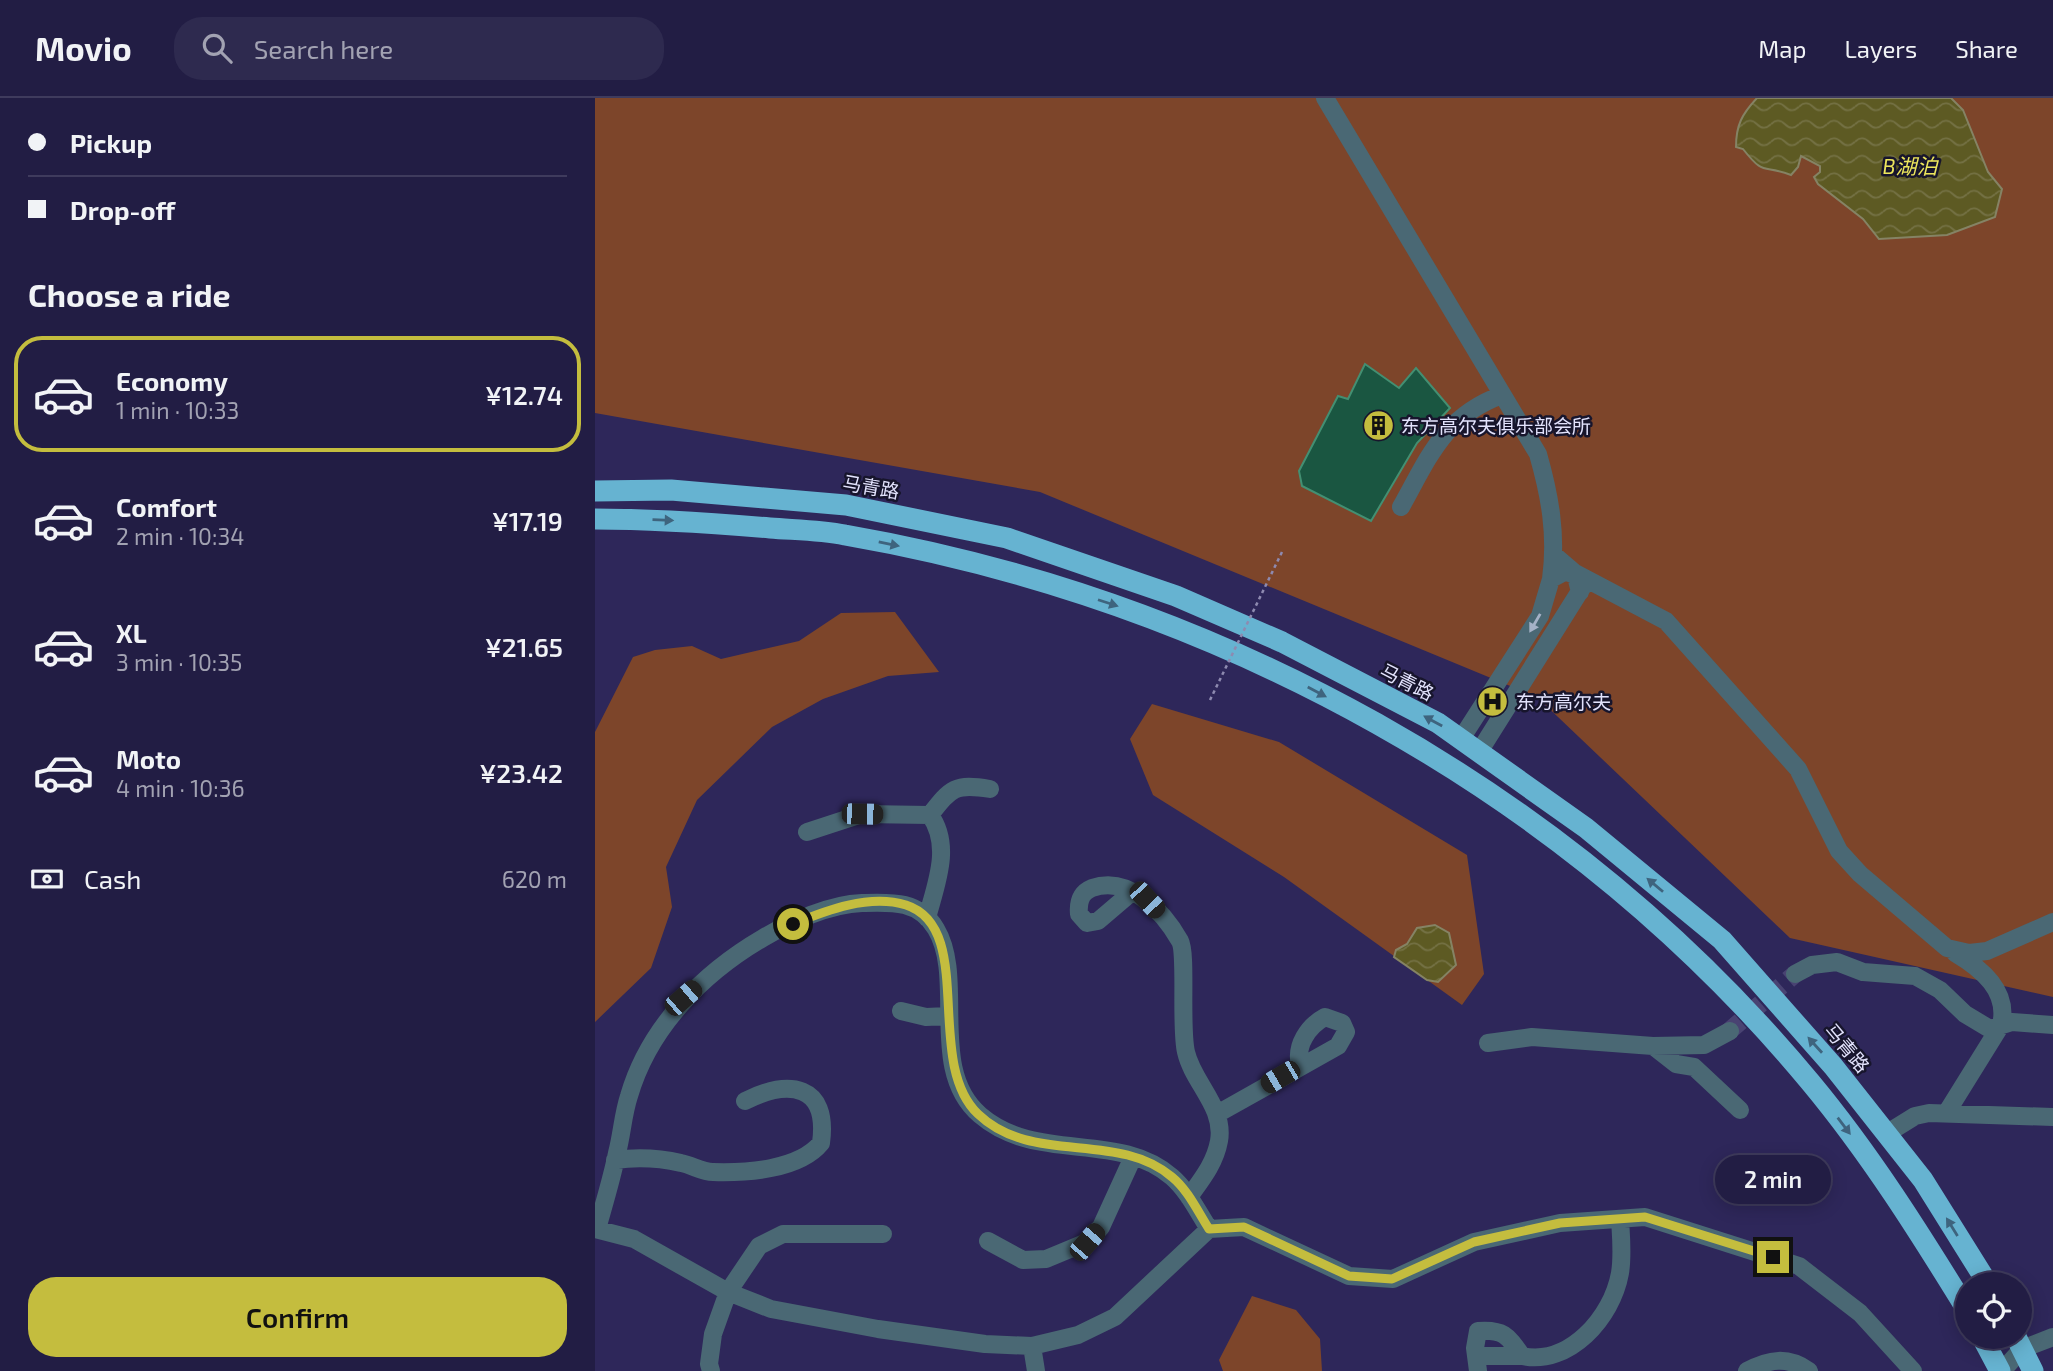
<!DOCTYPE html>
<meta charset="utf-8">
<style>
:root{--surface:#221d44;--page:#2e2a4f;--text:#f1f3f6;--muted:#a2a2b2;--line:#3f3b5d;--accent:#c4bd3e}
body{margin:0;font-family:"Exo 2","Noto Sans SC",sans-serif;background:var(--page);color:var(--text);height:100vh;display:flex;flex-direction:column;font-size:26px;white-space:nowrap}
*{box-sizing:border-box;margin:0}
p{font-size:23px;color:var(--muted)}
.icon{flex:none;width:38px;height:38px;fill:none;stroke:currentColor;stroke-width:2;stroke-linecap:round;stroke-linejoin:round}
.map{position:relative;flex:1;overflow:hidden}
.panel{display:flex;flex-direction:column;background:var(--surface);width:595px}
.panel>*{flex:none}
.banner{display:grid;align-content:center;height:154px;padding:0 28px;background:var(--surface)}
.controls{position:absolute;left:1360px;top:1174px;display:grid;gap:14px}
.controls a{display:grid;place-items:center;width:77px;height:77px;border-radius:50%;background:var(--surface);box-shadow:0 4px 18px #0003,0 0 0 2px var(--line);font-size:35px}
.end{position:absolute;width:32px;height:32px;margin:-16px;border:9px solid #c4bd3e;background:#111;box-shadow:0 0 0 4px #111}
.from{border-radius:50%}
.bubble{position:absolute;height:49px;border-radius:24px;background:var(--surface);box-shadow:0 4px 18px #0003,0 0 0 2px var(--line);font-size:23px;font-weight:600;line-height:49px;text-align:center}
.car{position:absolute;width:21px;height:42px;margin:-21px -10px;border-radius:9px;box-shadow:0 0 5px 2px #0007;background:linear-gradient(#222 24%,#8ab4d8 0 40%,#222 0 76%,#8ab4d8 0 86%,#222 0)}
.banner b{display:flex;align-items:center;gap:24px;height:66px;font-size:26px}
.banner b+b{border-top:2px solid var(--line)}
.banner i{width:18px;height:18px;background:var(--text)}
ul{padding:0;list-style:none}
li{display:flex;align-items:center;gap:21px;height:116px;margin:0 14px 10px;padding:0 14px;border:4px solid transparent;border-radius:28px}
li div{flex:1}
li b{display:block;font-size:26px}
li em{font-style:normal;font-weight:600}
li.selected{border-color:var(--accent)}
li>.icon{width:63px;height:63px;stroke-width:1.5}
h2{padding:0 28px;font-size:32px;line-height:84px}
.pay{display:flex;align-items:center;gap:18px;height:77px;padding:0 28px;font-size:26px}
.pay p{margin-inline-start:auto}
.cta{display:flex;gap:14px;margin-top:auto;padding:14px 28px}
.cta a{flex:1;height:80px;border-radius:28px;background:var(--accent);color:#111;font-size:28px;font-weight:600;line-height:80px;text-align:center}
header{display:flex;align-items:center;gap:42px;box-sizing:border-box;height:98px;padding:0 35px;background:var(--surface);border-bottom:2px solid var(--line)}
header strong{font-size:33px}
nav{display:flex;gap:38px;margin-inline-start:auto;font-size:24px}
.search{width:490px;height:63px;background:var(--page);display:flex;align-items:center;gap:18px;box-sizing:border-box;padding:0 24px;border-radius:28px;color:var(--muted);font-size:26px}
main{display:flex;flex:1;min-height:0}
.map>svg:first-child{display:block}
.green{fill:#7d452a}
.water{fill:url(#water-waves);stroke:#858364;stroke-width:2}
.building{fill:#1a5641;stroke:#438f72;stroke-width:2}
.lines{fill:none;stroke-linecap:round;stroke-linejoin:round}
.minor-tunnel{stroke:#494372;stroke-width:18;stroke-dasharray:18 9;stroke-linecap:butt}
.minor{stroke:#4a6874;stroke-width:18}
.highway{stroke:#66b3d1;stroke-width:21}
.path-bridge{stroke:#8e8ab0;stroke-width:2.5;stroke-dasharray:3.5 3.5;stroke-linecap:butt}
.oneway{fill:#3e647e}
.oneway2{fill:#a5b1c6}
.route{stroke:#c4bd3e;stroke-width:9}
.labels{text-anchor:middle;stroke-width:5;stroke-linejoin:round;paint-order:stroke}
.poi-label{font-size:19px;fill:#e2e2fc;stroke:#17152c;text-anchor:start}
.street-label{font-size:19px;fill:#e2e2fc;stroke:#17152c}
.water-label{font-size:21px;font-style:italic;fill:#ede65c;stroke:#17152c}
</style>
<header>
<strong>Movio</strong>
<div class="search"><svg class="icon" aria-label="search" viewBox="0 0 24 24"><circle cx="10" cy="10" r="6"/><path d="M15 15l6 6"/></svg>Search here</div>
<nav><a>Map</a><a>Layers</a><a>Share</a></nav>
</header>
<main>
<section class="panel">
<div class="banner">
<b><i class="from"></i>Pickup</b>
<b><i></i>Drop-off</b>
</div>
<h2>Choose a ride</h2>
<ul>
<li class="selected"><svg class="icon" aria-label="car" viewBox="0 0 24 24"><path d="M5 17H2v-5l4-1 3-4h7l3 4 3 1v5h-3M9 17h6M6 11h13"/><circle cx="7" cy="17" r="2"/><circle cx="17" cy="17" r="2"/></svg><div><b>Economy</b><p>1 min · 10:33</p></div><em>¥12.74</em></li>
<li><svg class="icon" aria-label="car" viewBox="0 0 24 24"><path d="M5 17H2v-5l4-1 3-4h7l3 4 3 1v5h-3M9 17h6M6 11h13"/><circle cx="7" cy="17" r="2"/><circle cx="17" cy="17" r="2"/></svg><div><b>Comfort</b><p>2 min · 10:34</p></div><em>¥17.19</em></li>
<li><svg class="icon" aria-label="car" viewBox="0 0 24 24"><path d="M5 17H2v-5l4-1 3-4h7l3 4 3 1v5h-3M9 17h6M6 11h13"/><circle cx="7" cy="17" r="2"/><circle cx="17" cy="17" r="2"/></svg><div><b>XL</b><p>3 min · 10:35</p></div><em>¥21.65</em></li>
<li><svg class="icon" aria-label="car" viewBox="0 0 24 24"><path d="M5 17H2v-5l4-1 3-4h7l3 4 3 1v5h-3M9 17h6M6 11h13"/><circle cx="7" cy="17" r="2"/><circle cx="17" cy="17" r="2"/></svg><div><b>Moto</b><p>4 min · 10:36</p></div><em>¥23.42</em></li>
</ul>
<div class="pay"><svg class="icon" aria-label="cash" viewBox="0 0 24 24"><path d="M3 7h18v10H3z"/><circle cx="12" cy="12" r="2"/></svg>Cash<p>620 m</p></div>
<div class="cta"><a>Confirm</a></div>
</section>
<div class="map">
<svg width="1458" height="1273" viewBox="0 0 1458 1273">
<defs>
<pattern id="water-waves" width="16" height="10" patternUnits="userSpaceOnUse" patternTransform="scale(1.75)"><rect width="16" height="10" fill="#5d5a23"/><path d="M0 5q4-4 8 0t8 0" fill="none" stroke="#747144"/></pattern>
</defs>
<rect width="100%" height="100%" fill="#2e275a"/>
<path class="green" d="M0 0H1458V899L1195 840 942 599 445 394 0 315Z
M300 514 344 574 293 578 228 601 177 629 102 702 71 769 77 809 56 870 0 924V634L38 559 60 552 97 548 126 561 204 543 246 515Z
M557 606 684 644 872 757 889 876 867 907 689 779 558 697 535 641Z
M657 1198 701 1212 725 1241 727 1273H628L624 1262Z"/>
<path class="water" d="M1162 0H1356L1368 12 1393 74 1407 91 1400 119 1352 137 1284 141 1268 121 1223 86 1219 79 1225 74V68L1206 58 1203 69 1196 77C1167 66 1170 79 1148 51L1141 49C1141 27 1147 16 1162 0Z
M840 827 854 835 861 867 843 884 832 882 799 859 801 852 812 846 822 830Z"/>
<path class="building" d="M770 266 804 290 821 270 855 310 822 345 776 423 707 388 704 373 743 298 753 301Z"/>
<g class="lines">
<path class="minor-tunnel" d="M1132 935 1200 876"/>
<path class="minor" d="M730 0 943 356C955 398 962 437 956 481
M806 409C834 359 849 318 907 297
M959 457 980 475 1071 523 1203 671 1244 753 1265 776 1352 850 1374 855 1392 853 1458 824
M866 641 945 518 956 481 971 473 981 478 985 494
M884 654 990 485
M335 717C356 690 360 685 395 691
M212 734 267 716 335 717C357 748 341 786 332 820
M537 794 503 823 492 825 484 816C483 805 485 795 497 790 534 777 568 813 585 843 592 856 585 929 591 954 598 985 630 1009 624 1043 620 1065 607 1081 594 1099
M1200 876 1217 867 1242 864 1268 874 1320 878 1345 892 1370 916 1395 931 1417 924 1458 927
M306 913 331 919 353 918
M893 945 937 939 1058 948 1109 947 1135 933
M1058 948 1081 966 1099 969 1145 1012
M1352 1014 1406 927C1414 893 1387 871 1360 855
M622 1016 743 948 751 934 747 925 730 919C713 928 700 948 705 967
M1291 1036 1320 1018 1334 1015 1458 1019
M20 1062C43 1059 64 1060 86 1065 97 1067 107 1074 118 1074 151 1075 204 1072 226 1045 234 986 194 981 150 1003
M0 1131 39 1141 133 1194 176 1211 283 1231 390 1246 437 1248 483 1237 520 1219 614 1131 649 1129 754 1178 798 1181 879 1144 965 1125 1050 1119 1204 1168 1265 1215 1318 1273
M2 1131C9 1106 17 1080 22 1055 27 1036 28 1016 34 998 54 929 108 875 168 840 195 824 235 806 267 805 296 804 324 802 341 831 371 881 332 972 385 1017 442 1066 523 1032 577 1079 593 1093 603 1114 614 1131
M393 1143 428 1162 451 1161 492 1144 506 1129 538 1059
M437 1248 441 1273
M881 1258H927
M116 1273 114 1266 118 1236 133 1194 164 1148 188 1136H288
M883 1273 880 1250 883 1233C909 1231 913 1238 927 1258 974 1268 1017 1220 1025 1175 1028 1157 1026 1139 1025 1121
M1152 1273C1174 1261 1193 1258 1214 1273
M1407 1273 1427 1251 1458 1239"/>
<path class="highway" d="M0 393 76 392 251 407 412 440 581 498 687 544 843 625 991 730 1127 842 1238 968 1328 1082 1393 1186
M0 421C59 421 116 425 175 430 200 432 225 432 250 437 623 502 973 692 1216 985 1275 1056 1324 1134 1372 1212
M1387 1239 1405 1273
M1421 1239 1438 1273"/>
<path class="path-bridge" d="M615 602 687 454"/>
</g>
<defs><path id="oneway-solid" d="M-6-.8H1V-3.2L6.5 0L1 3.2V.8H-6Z" transform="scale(1.75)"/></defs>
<g class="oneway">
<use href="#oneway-solid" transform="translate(68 422) rotate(2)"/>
<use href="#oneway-solid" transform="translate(294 446) rotate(12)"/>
<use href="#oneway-solid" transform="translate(513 505) rotate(18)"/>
<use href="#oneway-solid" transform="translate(722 594) rotate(28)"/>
<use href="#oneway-solid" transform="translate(838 623) rotate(-151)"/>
<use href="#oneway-solid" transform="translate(1060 787) rotate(-140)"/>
<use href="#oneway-solid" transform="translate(1220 947) rotate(-132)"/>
<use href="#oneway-solid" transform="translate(1249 1028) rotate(53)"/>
<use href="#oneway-solid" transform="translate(1357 1129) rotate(-122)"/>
</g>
<use class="oneway2" href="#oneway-solid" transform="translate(940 525) rotate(120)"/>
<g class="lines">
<path class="route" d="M198 826C232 812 274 796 311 807 382 830 328 964 383 1016 437 1068 522 1032 577 1079 593 1092 603 1114 614 1131L649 1129 754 1178 797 1181 879 1144 965 1125 1050 1119 1178 1159"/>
</g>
<defs>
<symbol id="building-disc" viewBox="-11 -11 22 22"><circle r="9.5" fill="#c4bd3e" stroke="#17152c"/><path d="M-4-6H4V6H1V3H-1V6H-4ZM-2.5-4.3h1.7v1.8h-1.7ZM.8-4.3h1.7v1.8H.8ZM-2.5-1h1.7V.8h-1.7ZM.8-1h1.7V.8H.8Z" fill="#111"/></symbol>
<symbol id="hospital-disc" viewBox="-11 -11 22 22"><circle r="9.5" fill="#c4bd3e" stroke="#17152c"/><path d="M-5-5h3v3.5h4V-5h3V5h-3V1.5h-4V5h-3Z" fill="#111"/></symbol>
</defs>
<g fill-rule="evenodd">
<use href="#building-disc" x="766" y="310" width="35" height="35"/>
<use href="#hospital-disc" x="880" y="586" width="35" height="35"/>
</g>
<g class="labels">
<g class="poi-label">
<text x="806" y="335">东方高尔夫俱乐部会所</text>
<text x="921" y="611">东方高尔夫</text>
</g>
<g class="street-label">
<text transform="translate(276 389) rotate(10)" y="7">马青路</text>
<text transform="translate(812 584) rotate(27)" y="7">马青路</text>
<text transform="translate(1252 950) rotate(50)" y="7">马青路</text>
</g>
<g class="water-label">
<text x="1315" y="76">B湖泊</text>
</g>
</g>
</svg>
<div class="controls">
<a><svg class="icon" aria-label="locate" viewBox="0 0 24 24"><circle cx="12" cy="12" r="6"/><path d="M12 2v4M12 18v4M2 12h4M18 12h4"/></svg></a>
</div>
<i class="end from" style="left:198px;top:826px"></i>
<i class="end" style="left:1178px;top:1159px"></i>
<div class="bubble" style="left:1120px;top:1057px;width:116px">2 min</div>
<i class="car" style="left:267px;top:716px;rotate:91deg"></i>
<i class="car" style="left:552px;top:802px;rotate:137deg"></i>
<i class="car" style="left:88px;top:900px;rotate:49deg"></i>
<i class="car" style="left:685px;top:979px;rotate:240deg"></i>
<i class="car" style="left:492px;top:1144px;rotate:41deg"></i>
</div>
</main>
